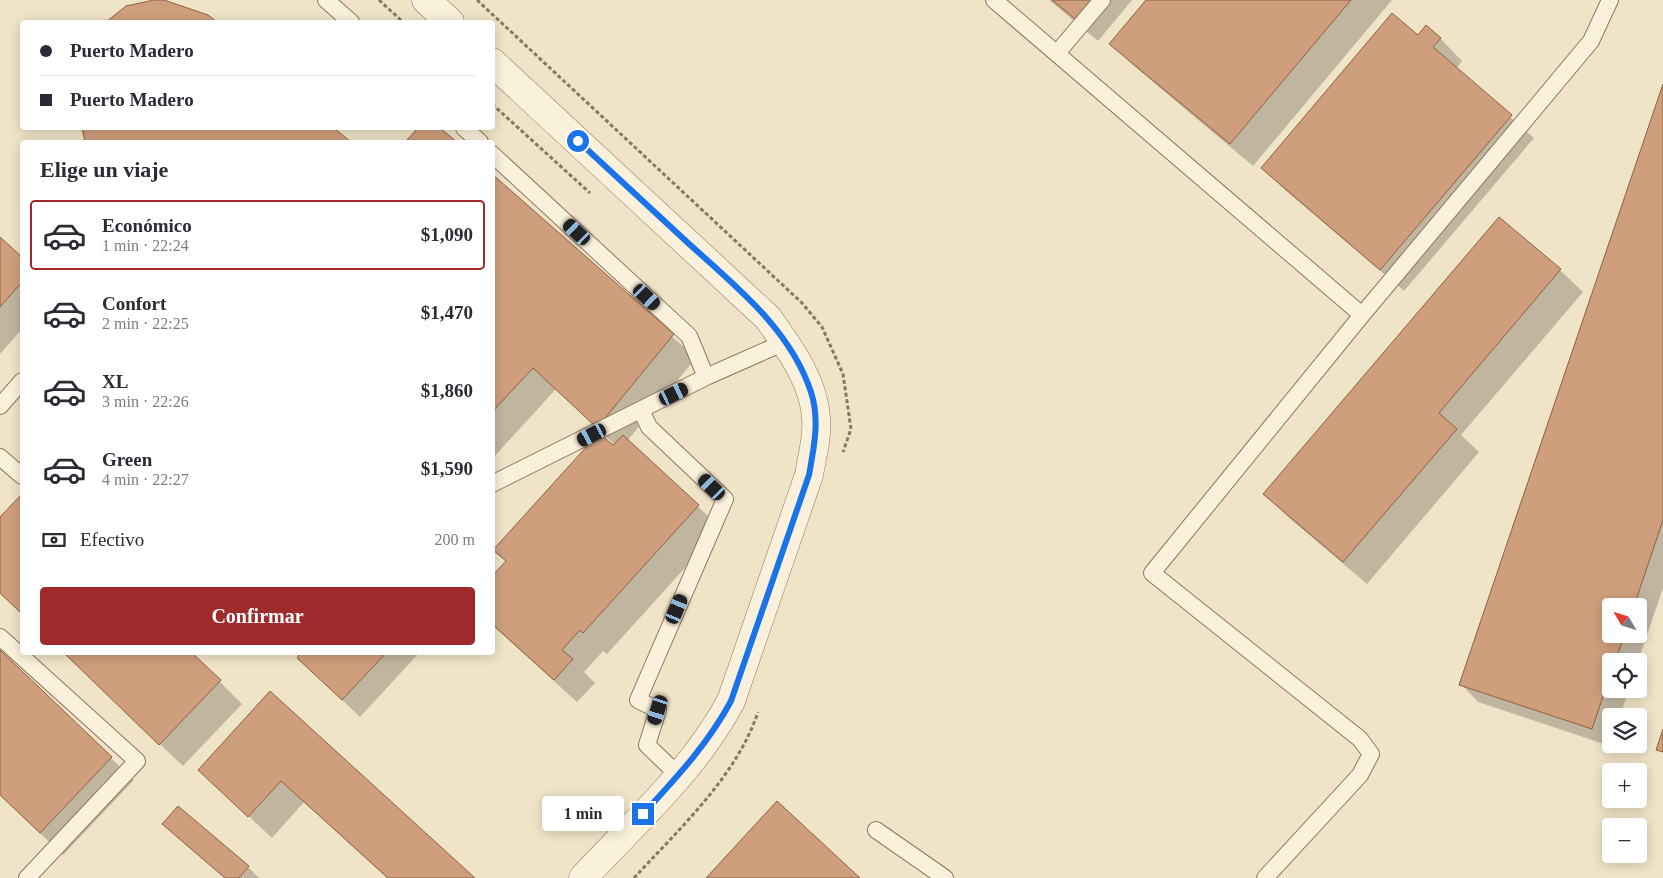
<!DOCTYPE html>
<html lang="es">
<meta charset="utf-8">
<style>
:root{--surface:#fff;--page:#f2f2f3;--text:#2b2b33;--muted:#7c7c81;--line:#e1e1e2;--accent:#9e2a2b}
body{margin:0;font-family:"Times New Roman",serif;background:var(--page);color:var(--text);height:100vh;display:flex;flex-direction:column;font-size:19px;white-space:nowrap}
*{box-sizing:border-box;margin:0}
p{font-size:16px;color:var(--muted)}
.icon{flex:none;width:28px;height:28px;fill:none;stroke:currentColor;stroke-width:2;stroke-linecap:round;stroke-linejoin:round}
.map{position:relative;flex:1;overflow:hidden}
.sheet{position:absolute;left:20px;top:140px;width:475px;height:515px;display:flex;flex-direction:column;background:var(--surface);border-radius:5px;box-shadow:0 2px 12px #0003}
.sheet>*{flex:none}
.top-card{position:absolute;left:20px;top:20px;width:475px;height:110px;border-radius:5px;box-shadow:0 2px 12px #0003;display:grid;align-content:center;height:110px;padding:0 20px;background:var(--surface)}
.needle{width:32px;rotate:308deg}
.buttons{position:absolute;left:1602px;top:598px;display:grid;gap:10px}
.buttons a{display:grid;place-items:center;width:45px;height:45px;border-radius:5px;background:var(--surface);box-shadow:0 2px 12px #0003;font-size:25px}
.end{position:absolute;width:22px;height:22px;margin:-11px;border:6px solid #1a73e8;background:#fff;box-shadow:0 0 0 2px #fff}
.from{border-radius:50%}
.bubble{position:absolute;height:35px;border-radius:5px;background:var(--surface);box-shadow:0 2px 12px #0003;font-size:16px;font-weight:700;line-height:35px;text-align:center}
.car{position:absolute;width:15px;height:30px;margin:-15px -8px;border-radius:6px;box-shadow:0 0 4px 1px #0007;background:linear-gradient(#222 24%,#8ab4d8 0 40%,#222 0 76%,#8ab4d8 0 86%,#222 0)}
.top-card b{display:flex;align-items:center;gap:18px;height:48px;font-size:19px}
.top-card b+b{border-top:1px solid var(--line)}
.top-card i{width:12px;height:12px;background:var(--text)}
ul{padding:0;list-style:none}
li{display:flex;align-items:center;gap:15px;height:70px;margin:0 10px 8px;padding:0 10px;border:2px solid transparent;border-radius:5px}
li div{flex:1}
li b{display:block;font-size:19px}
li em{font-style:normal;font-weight:700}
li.selected{border-color:var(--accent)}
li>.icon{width:45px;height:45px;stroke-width:1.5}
h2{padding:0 20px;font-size:22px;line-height:60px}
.pay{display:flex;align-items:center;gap:12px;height:55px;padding:0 20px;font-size:19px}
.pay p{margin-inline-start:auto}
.cta{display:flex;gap:10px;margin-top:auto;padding:10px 20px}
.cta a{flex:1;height:58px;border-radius:5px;background:var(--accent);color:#fff;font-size:20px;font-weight:700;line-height:58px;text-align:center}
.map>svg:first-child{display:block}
.shadow{fill:#0003;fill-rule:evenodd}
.building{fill:#cf9f7d;stroke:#8d5f41}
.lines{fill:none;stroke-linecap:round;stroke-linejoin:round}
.lane-casing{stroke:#8d765c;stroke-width:18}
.street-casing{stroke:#8d765c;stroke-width:29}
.path{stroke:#8d765c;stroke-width:3;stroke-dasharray:4 2.5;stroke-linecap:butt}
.lane{stroke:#faf1dc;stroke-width:16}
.street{stroke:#faf1dc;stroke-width:28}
.route{stroke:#1a73e8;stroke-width:6}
</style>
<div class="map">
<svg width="1663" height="878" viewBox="0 0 1663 878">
<rect width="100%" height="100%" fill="#f0e4c8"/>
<path class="shadow" d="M1049 0H1132L1098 41Z
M1148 0H1392L1253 166 1134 66 1111 44Z
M127 7 207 16 215 22H108Z
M1418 36 1440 38 1462 61 1456 69 1534 138 1404 291 1285 190 1262 168Z
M1663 88V588L1638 661H1611V689H1629L1620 716H1611L1610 746 1478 702 1461 684ZM1611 606H1639V634H1611Z
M83 128H332L349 142H87Z
M419 128H438L455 142H407Z
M492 175 696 358 627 441 721 528 607 654 603 651 584 672 595 683 577 702 492 625V578L615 445 556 389 492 459Z
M1499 219 1560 270 1583 292 1461 435 1479 452 1367 584 1288 517 1265 494Z
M0 238 22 259V329L0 354Z
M22 495V614L0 592V519Z
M0 652 134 780 63 855 0 795Z
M63 652H190L242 704 183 766Z
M303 652H420L360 717 316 675Z
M270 693 473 878H387L304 802 272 838 199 770Z
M178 808 248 867 259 878H225L176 836 164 824Z"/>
<path class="building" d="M154 0H164L208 15 217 22H106L126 6Z
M1052 0H1091L1075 19Z
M1146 0H1351L1230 144 1109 44Z
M1392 13 1418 35 1426 25 1441 38 1433 47 1512 115 1380 270 1261 168Z
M1663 84V520L1634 606H1611V634H1625L1615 661H1611V673L1592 729 1459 685Z
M82 128H334L351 142H85Z
M418 128H440L457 142H405Z
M492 174 674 334 597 428 533 368 492 412Z
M1499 217 1561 269 1439 413 1457 429 1343 562 1263 494Z
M0 237 22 257V282L0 307Z
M599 433 613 445 623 435 699 505 583 633 580 630 562 650 573 659 554 680 492 624V576L506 561 493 550Z
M22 494V614L0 593V517Z
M0 650 112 757 40 833 0 795Z
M63 652H191L221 680 159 745Z
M301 652H387L342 700 297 658Z
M270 691 475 878H388L281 781 248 817 198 770Z
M1663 729V752L1656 750Z
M777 801 860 878H706Z
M178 806 249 866 239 878H225L162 824Z"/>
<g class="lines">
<defs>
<path id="lane" d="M326 0 351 22
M994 0 1362 315
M1057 53 1102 0
M464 128 480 142
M492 154 689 336 706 377
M0 406 22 381
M641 410 649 427 725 499 638 700 658 710 647 745 678 775
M0 457 22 476
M492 484 706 377 785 342
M0 637 137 761 27 878
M876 830 945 878
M1265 878 1360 775 1371 754 1360 739 1152 573 1362 315 1591 41 1610 0"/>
<path id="street" d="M426 0 450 22
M492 62 768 318C789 348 814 381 816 418 818 437 812 456 809 475L731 701C695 769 635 822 583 878"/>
</defs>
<use href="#lane" class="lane-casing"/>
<use href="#street" class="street-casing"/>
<path class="path" d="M379 0 403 22
M477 0 802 303 822 327 843 374 851 429 843 452
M492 104 590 193
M634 878C679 829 737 776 758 712"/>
<use href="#lane" class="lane"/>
<use href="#street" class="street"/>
</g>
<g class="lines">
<path class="route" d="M578 141C614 174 650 208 687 242 734 285 790 328 811 392 820 420 814 447 809 475L731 701C708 744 676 778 643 814"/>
</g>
</svg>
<div class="buttons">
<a><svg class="needle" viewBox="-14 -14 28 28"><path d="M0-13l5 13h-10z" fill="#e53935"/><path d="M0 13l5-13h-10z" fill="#7c7c81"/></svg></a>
<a><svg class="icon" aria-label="locate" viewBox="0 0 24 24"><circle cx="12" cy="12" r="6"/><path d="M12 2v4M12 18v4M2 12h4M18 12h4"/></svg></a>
<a><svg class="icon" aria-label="layers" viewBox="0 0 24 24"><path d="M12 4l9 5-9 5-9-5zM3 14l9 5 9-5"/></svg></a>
<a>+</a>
<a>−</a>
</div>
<i class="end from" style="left:578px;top:141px"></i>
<i class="end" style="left:643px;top:814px"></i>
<div class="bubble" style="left:542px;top:796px;width:82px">1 min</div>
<i class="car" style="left:577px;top:232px;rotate:313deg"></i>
<i class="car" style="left:647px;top:297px;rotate:133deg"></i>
<i class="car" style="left:674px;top:394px;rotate:64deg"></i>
<i class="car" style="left:592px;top:435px;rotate:243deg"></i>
<i class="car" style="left:712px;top:487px;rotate:314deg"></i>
<i class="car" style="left:677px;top:609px;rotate:23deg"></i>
<i class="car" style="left:658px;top:710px;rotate:198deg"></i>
<div class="top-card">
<b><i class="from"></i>Puerto Madero</b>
<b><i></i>Puerto Madero</b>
</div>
<section class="sheet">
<h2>Elige un viaje</h2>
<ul>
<li class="selected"><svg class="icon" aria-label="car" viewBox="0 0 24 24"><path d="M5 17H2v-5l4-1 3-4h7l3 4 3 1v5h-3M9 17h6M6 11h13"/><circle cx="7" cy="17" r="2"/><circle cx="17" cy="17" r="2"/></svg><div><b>Económico</b><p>1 min · 22:24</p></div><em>$1,090</em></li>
<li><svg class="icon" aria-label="car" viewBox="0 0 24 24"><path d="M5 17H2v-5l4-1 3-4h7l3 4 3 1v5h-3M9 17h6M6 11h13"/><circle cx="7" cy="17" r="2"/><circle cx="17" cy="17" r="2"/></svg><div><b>Confort</b><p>2 min · 22:25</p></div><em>$1,470</em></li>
<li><svg class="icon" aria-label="car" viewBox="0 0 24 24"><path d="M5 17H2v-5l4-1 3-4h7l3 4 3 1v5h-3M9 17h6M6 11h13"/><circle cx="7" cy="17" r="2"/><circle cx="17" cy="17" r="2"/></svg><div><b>XL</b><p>3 min · 22:26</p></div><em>$1,860</em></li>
<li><svg class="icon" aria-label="car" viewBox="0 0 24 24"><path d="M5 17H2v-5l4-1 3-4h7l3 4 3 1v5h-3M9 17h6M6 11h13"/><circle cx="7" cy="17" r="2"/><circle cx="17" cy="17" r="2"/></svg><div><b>Green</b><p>4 min · 22:27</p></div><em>$1,590</em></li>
</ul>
<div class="pay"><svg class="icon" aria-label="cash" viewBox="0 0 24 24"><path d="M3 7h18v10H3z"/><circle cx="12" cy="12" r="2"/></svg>Efectivo<p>200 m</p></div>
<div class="cta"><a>Confirmar</a></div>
</section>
</div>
